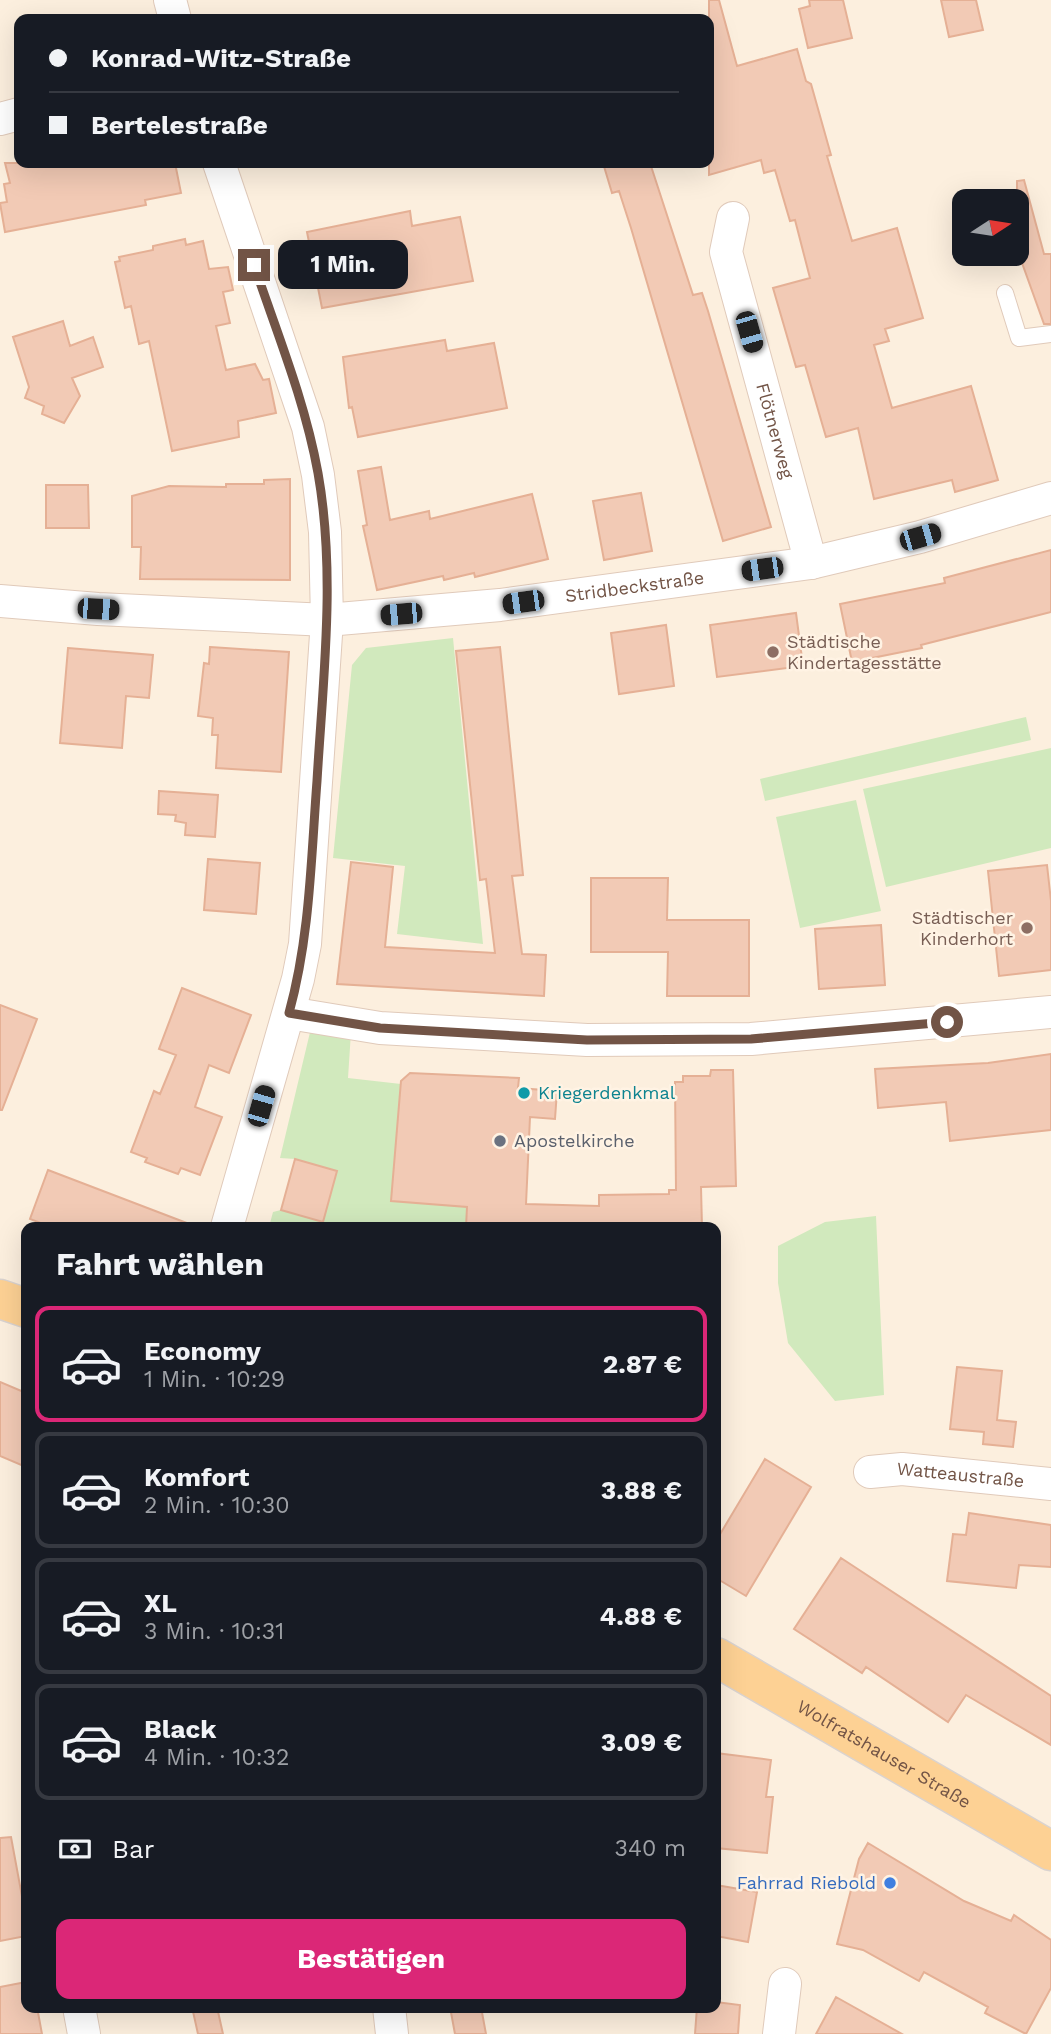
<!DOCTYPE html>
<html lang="de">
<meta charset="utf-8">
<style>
:root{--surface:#171b24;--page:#20242c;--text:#f1f3f6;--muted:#9ea1a6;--line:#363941;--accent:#db2777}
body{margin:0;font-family:"Work Sans",sans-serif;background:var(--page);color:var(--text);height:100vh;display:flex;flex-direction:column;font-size:26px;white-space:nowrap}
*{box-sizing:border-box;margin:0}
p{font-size:23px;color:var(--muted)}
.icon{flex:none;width:38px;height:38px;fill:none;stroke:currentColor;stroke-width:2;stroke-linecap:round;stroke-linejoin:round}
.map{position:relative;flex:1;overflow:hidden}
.panel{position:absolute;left:21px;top:1222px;width:700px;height:791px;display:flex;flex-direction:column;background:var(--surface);border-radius:14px;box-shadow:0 7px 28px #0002}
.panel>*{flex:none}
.banner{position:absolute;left:14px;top:14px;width:700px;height:154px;border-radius:14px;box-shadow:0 7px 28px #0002;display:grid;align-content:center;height:154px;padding:0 35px;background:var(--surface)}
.needle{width:46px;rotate:78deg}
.tools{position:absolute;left:952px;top:189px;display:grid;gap:14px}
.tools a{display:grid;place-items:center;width:77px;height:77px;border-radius:14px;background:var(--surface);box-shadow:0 7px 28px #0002;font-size:35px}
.end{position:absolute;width:32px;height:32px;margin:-16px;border:9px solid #725446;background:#fff;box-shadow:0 0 0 4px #fff}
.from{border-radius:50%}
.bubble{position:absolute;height:49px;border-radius:14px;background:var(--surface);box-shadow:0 7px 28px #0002;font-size:23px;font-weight:700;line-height:49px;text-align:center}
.car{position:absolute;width:21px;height:42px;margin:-21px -10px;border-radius:9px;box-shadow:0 0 5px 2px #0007;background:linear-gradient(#222 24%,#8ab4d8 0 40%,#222 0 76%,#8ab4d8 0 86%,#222 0)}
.banner b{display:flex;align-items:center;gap:24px;height:66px;font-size:26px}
.banner b+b{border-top:2px solid var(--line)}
.banner i{width:18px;height:18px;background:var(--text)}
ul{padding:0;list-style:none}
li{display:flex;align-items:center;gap:21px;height:116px;margin:0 14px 10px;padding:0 21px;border:4px solid var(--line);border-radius:14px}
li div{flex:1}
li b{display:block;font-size:26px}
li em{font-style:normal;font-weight:700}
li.active{border-color:var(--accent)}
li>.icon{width:63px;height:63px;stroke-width:1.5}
h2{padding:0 35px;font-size:32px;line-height:84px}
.pay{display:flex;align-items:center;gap:18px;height:77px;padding:0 35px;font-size:26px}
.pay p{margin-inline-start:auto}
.action{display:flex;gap:14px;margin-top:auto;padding:14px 35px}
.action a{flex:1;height:80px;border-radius:14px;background:var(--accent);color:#fff;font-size:28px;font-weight:700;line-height:80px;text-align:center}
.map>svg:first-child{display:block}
.green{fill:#d1e9bd}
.building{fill:#f2cab5;stroke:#e5b095;stroke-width:2}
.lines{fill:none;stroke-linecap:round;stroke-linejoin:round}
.service-casing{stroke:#e0caba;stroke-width:18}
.minor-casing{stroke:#e0caba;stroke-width:34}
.primary-casing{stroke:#dad3cf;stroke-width:41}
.service{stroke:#fff;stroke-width:16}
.minor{stroke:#fff;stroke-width:32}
.primary{stroke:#fdd194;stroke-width:38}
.route{stroke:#725446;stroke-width:9}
.education-dot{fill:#8d6e63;stroke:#fff3e4;stroke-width:2.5}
.culture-dot{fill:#0f9aa8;stroke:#fff3e4;stroke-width:2.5}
.worship-dot{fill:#6b7280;stroke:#fff3e4;stroke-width:2.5}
.shop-dot{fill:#3f7fe0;stroke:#fff3e4;stroke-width:2.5}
.labels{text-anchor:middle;stroke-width:5;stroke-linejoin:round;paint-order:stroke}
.street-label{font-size:18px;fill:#725446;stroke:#fff3e4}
.education-label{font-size:18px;fill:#785e54;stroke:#fff3e4;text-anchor:start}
.culture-label{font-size:18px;fill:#0d838f;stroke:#fff3e4;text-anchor:start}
.worship-label{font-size:18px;fill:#5b616d;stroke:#fff3e4;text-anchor:start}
.shop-label{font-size:18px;fill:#366cbe;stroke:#fff3e4;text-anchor:end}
</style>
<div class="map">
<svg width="1051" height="2034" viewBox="0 0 1051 2034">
<rect width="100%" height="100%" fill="#fcefde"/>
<path class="green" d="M453 638 483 944 397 934 405 866 333 858 352 665 366 648Z
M1026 717 1031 740 765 801 760 779Z
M1051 748V848L886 887 863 789Z
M856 800 881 911 800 928 776 817Z
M312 1024 351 1032 348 1078 401 1084 391 1200 467 1207 466 1226 475 1227H269L273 1212 281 1210 323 1222 337 1171 295 1159 280 1158Z
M876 1216 884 1395 835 1401 788 1343 778 1283V1246L825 1222Z"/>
<path class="building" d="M709 0H719L737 66 797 49 806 81 811 84 831 155 827 156 852 241 897 228 923 318 885 329 889 341 874 345 892 408 971 386 998 480 955 492 952 480 874 499 858 428 826 437 805 365 796 367 773 288 810 278 795 220 790 221 775 170 764 173 761 160 709 175Z
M809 0H843L852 38 808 48 799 9 810 6Z
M941 0H976L983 30 949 37Z
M5 163H175L181 193 145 200 146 205 5 232 0 203 7 202 4 184 10 183Z
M603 163H650L693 295 702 293 708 311 771 527 723 541 631 228 619 191 612 193Z
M1024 180 1044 254H1051V324H1044L1017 249V181Z
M410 211 412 226 460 217 473 281 322 308 307 232Z
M185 239 186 245 203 241 209 269 228 267 233 290 223 292 230 323 216 326 226 370 255 364 263 380 269 379 276 413 238 421 239 437 172 451 149 341 139 344 131 306 125 308 115 262 120 261 119 257 153 250V246Z
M63 321 70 346 93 337 103 367 72 378 80 396 64 423 42 414 44 406 25 398 29 387 13 337Z
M445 340 447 351 494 343 507 408 358 437 352 407 349 408 343 357Z
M381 467 390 520 429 511 430 519 532 494 548 559 475 577 474 573 444 580 443 576 377 590 363 526 367 525 358 471Z
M290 479V580L140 579 141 547H132V496L169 486 226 487V484H264V480Z
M46 485H88L89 528H46Z
M641 493 652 551 604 560 593 501Z
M1051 550V612L921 645 922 648 852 662 840 604 945 583 944 578Z
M796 613 803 666 717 677 710 625Z
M666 625 674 686 619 694 611 633Z
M210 647 289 652 281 772 216 768 218 735H212L213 718 198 716 204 663 209 664Z
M500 647 523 875 512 876 522 954 546 955 544 996 337 984 351 862 393 867 385 947 495 953 486 879 480 880 456 651Z
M68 648 153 655 149 698 126 696 122 748 60 743Z
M159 791 218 795 215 837 185 835 186 823 175 821 176 815 158 814Z
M208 859 260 863 256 914 204 910Z
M1047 865 1051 901V970L999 976 988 871Z
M591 878H668L667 920H749V996H667L668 952H591Z
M881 925 885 985 819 989 815 929Z
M182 988 251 1015 229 1073 209 1065 195 1107 222 1117 200 1175 181 1168 178 1174 145 1162 147 1158 131 1152 154 1091 160 1094 176 1055 159 1049Z
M0 1005 37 1019 2 1110H0Z
M1051 1054V1130L950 1141 946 1102 878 1108 875 1069 988 1063Z
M711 1070H733L736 1186 701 1187 702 1227H466L467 1207 391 1201 401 1081 410 1073 519 1078 518 1088 557 1091 555 1119 530 1117 526 1204 599 1206V1195L669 1194V1190H676L675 1082H683V1076H710Z
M295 1159 337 1171 323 1222 281 1210Z
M48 1170 192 1225V1227H51L30 1219Z
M957 1367 1002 1371 997 1420 1016 1422 1013 1447 983 1444 984 1432 950 1429Z
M0 1382 26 1393V1467L0 1456Z
M765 1459 811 1487 746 1596 716 1578V1541Z
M969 1513 1051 1525V1567L1019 1565 1016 1588 947 1581 953 1534 966 1535Z
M841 1558 1051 1696V1745L966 1695 948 1722 866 1667 862 1673 794 1629Z
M716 1753 771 1760 766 1797H773L767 1853 716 1848Z
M11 1837 26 1918V1936L0 1941V1838Z
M868 1843 964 1901 1011 1921 1014 1915 1051 1940V1988L1026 2034 985 2013 988 2007 924 1972 919 1981 863 1950 837 1944 859 1859Z
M716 1885 757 1892 748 1942 716 1936Z
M26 1982V2007H37L42 2034H0V1987Z
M836 1997 902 2034H816Z
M716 2002 740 2005 738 2034H695L697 2007H716Z
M192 2007H217L223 2034H198Z
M450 2007H481L486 2034H455Z"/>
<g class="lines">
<defs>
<path id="service" d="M1005 293 1019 338 1051 334"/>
<g id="minor">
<path d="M170 0 175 19"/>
<path d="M0 119 19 114"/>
<path d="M219 163 308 427 318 475 325 532 327 620 305 944 298 979 227 1227"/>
<path id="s1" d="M733 218 726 252 811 563"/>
<path id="s2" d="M0 601 98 609 327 620 500 605 811 563 920 537 1051 498"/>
<path d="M289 1013 380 1028 587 1040 751 1039 1051 1012"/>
<path id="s3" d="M870 1472 902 1469 1051 1484"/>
<path d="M79 2007 84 2034"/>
<path d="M389 2007 392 2034"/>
<path d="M779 2034 785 1984"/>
</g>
<g id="primary">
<path d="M0 1299 26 1308"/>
<path id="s4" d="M716 1657 1051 1851"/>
</g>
</defs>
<use href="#service" class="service-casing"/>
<use href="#minor" class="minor-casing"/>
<use href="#primary" class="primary-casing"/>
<use href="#service" class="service"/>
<use href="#minor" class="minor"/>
<use href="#primary" class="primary"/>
</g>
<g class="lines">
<path class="route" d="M254 265C277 333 305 401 318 473 336 574 323 679 317 781 311 859 310 937 289 1013L380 1028 587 1040 751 1039 947 1022"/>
</g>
<g class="education-dot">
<circle cx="773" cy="652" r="7"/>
<circle cx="1027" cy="928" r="7"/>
</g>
<circle class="culture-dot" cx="524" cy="1093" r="7"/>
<circle class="worship-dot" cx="500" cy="1141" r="7"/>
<circle class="shop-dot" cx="890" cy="1883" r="7"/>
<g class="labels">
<g class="street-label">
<text dy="6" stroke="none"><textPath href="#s1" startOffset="220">Flötnerweg</textPath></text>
<text dy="6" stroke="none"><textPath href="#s2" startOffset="637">Stridbeckstraße</textPath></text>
<text dy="6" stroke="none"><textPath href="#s3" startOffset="91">Watteaustraße</textPath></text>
<text dy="6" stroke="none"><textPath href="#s4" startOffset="194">Wolfratshauser Straße</textPath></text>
</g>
<g class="education-label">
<text x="787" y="648">Städtische<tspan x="787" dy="21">Kindertagesstätte</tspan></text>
<text x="1013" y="924" text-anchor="end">Städtischer<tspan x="1013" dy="21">Kinderhort</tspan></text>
</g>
<g class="culture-label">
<text x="538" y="1099">Kriegerdenkmal</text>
</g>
<g class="worship-label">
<text x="514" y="1147">Apostelkirche</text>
</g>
<g class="shop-label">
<text x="876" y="1889">Fahrrad Riebold</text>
</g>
</g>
</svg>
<div class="tools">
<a><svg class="needle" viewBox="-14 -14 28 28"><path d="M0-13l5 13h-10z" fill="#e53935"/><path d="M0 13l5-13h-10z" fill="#9ea1a6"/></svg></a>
</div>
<i class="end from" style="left:947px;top:1022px"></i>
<i class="end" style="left:254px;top:265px"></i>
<div class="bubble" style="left:278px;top:240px;width:130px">1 Min.</div>
<i class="car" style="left:749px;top:332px;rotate:164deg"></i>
<i class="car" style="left:920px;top:537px;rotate:74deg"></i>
<i class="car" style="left:762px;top:569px;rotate:262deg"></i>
<i class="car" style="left:523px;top:602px;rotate:262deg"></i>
<i class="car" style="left:98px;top:609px;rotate:93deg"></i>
<i class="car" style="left:401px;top:614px;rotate:265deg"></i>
<i class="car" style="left:261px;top:1106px;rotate:16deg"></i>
<div class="banner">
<b><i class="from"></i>Konrad-Witz-Straße</b>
<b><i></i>Bertelestraße</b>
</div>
<section class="panel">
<h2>Fahrt wählen</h2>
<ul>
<li class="active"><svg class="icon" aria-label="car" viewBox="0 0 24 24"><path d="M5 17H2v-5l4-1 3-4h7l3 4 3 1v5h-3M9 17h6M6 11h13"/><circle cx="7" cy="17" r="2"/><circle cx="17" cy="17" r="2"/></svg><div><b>Economy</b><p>1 Min. · 10:29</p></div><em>2.87 €</em></li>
<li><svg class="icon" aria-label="car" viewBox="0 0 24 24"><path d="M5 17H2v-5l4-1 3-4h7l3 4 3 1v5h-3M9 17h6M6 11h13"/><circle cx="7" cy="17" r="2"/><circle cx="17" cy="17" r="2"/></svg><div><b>Komfort</b><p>2 Min. · 10:30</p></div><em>3.88 €</em></li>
<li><svg class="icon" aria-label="car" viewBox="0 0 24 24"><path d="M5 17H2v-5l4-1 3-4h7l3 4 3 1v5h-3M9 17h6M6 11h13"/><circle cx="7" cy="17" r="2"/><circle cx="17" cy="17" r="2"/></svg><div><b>XL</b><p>3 Min. · 10:31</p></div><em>4.88 €</em></li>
<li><svg class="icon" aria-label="car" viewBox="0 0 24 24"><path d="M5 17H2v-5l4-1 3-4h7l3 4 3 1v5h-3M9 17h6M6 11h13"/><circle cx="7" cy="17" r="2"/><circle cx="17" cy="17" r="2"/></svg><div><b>Black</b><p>4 Min. · 10:32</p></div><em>3.09 €</em></li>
</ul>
<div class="pay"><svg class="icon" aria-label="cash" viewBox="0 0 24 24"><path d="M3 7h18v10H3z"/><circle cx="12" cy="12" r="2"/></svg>Bar<p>340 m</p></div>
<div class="action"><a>Bestätigen</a></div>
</section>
</div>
